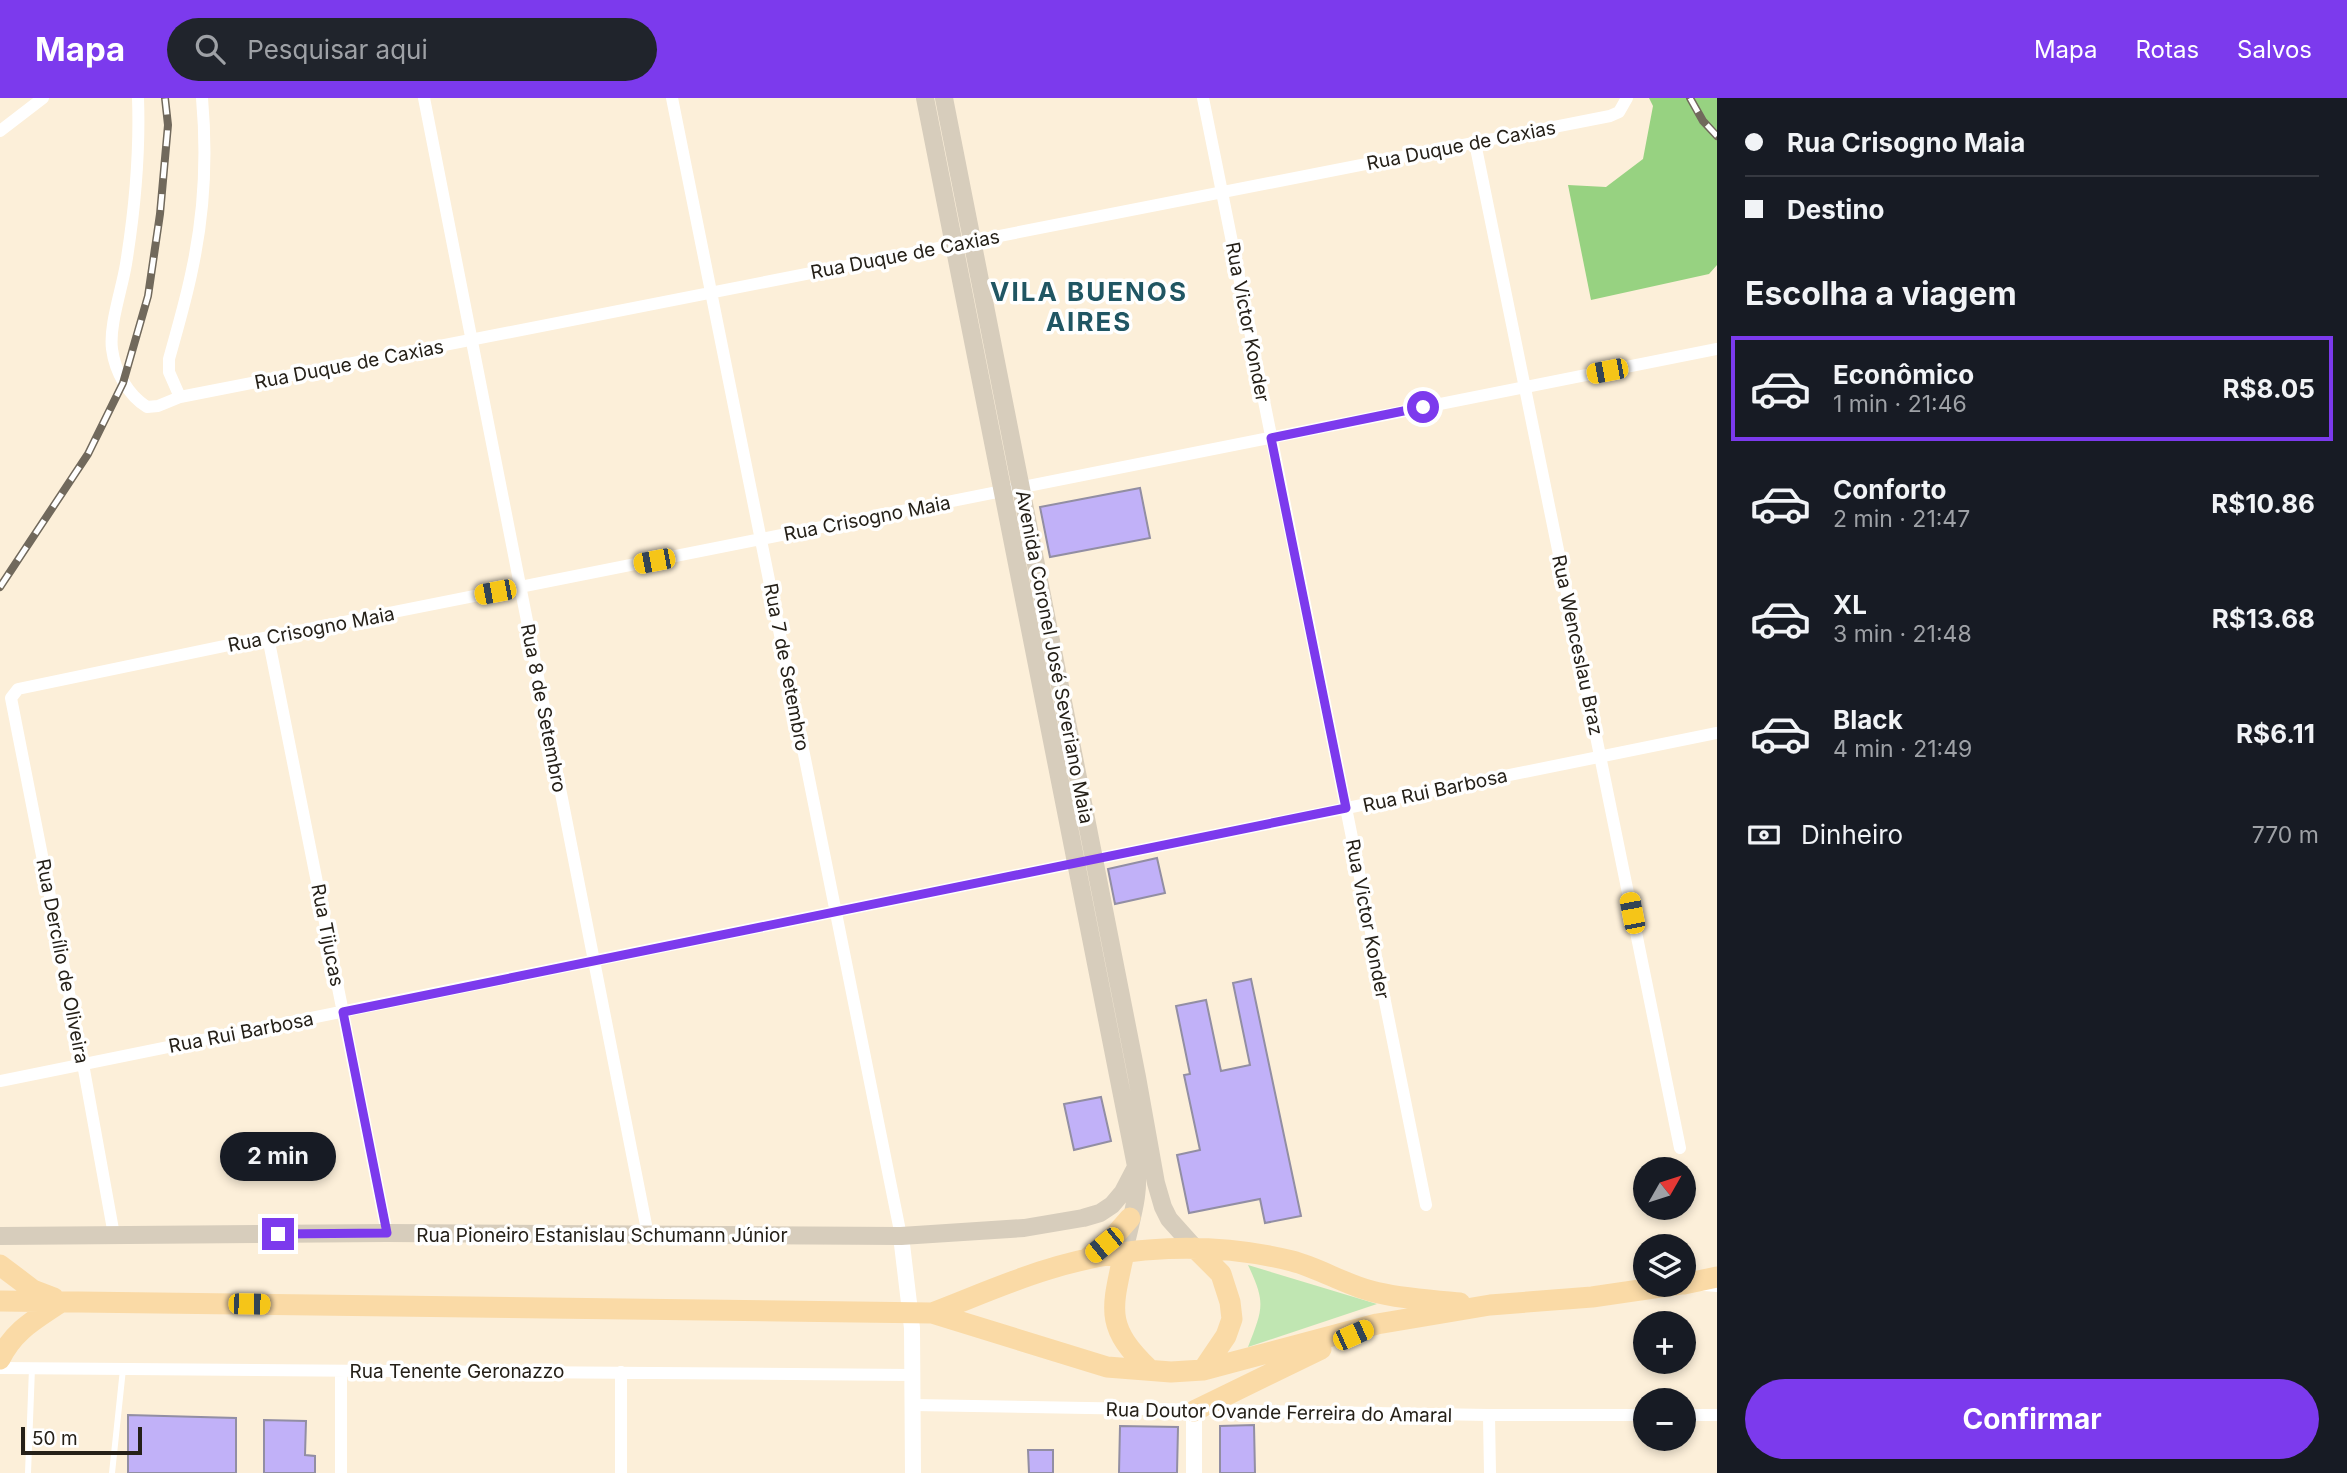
<!DOCTYPE html>
<html lang="pt">
<meta charset="utf-8">
<style>
:root{--surface:#171b24;--page:#20242c;--text:#f1f3f6;--muted:#9ea1a6;--line:#363941;--accent:#7c3aed}
body{margin:0;font-family:Inter,sans-serif;background:var(--page);color:var(--text);height:100vh;display:flex;flex-direction:column;font-size:26px;white-space:nowrap}
*{box-sizing:border-box;margin:0}
p{font-size:23px;color:var(--muted)}
.icon{flex:none;width:38px;height:38px;fill:none;stroke:currentColor;stroke-width:2;stroke-linecap:round;stroke-linejoin:round}
.map{position:relative;flex:1;overflow:hidden}
.drawer{display:flex;flex-direction:column;background:var(--surface);width:630px}
.drawer>*{flex:none}
.hud{display:grid;align-content:center;height:154px;padding:0 28px;background:var(--surface)}
.needle{width:46px;rotate:51deg}
.controls{position:absolute;left:1633px;top:1059px;display:grid;gap:14px}
.controls a{display:grid;place-items:center;width:63px;height:63px;border-radius:50%;background:var(--surface);box-shadow:0 4px 10px #0003;font-size:35px}
.scale{position:absolute;left:21px;bottom:18px;width:121px;box-sizing:border-box;padding-left:7px;border:4px solid #252018;border-top:0;font-size:19px;line-height:24px;white-space:nowrap;color:#252018;-webkit-text-stroke:5px #fff;paint-order:stroke}
.end{position:absolute;width:32px;height:32px;margin:-16px;border:9px solid #7c3aed;background:#fff;box-shadow:0 0 0 4px #fff}
.from{border-radius:50%}
.bubble{position:absolute;height:49px;border-radius:24px;background:var(--surface);box-shadow:0 4px 10px #0003;font-size:23px;font-weight:700;line-height:49px;text-align:center}
.car{position:absolute;width:21px;height:42px;margin:-21px -10px;border-radius:9px;box-shadow:0 0 5px 2px #0007;background:linear-gradient(#f5c518 24%,#345 0 40%,#f5c518 0 76%,#345 0 86%,#f5c518 0)}
.hud b{display:flex;align-items:center;gap:24px;height:66px;font-size:26px}
.hud b+b{border-top:2px solid var(--line)}
.hud i{width:18px;height:18px;background:var(--text)}
ul{padding:0;list-style:none}
li{display:flex;align-items:center;gap:21px;height:105px;margin:0 14px 10px;padding:0 14px;border:4px solid transparent;border-radius:0px}
li div{flex:1}
li b{display:block;font-size:26px}
li em{font-style:normal;font-weight:700}
li.active{border-color:var(--accent)}
li>.icon{width:63px;height:63px;stroke-width:1.5}
h2{padding:0 28px;font-size:32px;line-height:84px}
.pay{display:flex;align-items:center;gap:18px;height:77px;padding:0 28px;font-size:26px}
.pay p{margin-inline-start:auto}
.cta{display:flex;gap:14px;margin-top:auto;padding:14px 28px}
.cta a{flex:1;height:80px;border-radius:42px;background:var(--accent);color:#fff;font-size:28px;font-weight:700;line-height:80px;text-align:center}
header{display:flex;align-items:center;gap:42px;box-sizing:border-box;height:98px;padding:0 35px;background:var(--accent);color:#fff}
header strong{font-size:33px}
nav{display:flex;gap:38px;margin-inline-start:auto;font-size:24px}
.search{width:490px;height:63px;background:var(--page);display:flex;align-items:center;gap:18px;box-sizing:border-box;padding:0 24px;border-radius:38px;color:var(--muted);font-size:26px}
main{display:flex;flex:1;min-height:0}
.map>svg:first-child{display:block}
.green{fill:#c0e6b2}
.forest{fill:#97d281}
.building{fill:#c1b1f8;stroke:#928ea3;stroke-width:2}
.lines{fill:none;stroke-linecap:round;stroke-linejoin:round}
.service{stroke:#fff;stroke-width:6}
.minor{stroke:#fff;stroke-width:12}
.tertiary{stroke:#fff;stroke-width:16}
.secondary{stroke:#d7cdbc;stroke-width:18}
.trunk{stroke:#fadaa6;stroke-width:21}
.rail-casing{stroke:#71695c;stroke-width:8}
.rail{stroke:#fff;stroke-width:5;stroke-dasharray:16;stroke-linecap:butt}
.route{stroke:#7c3aed;stroke-width:9}
.labels{text-anchor:middle;stroke-width:7;stroke-linejoin:round;paint-order:stroke}
.street-label{font-size:19px;fill:#252018;stroke:#fff}
.district-label{font-size:26px;font-weight:bold;letter-spacing:2px;fill:#205663;stroke:#fff}
</style>
<header>
<strong>Mapa</strong>
<div class="search"><svg class="icon" aria-label="search" viewBox="0 0 24 24"><circle cx="10" cy="10" r="6"/><path d="M15 15l6 6"/></svg>Pesquisar aqui</div>
<nav><a>Mapa</a><a>Rotas</a><a>Salvos</a></nav>
</header>
<main>
<div class="map">
<svg width="1717" height="1375" viewBox="0 0 1717 1375">
<rect width="100%" height="100%" fill="#fcefd9"/>
<path class="green" d="M1248 1167 1377 1206 1248 1249C1263 1210 1266 1205 1248 1167Z"/>
<path class="forest" d="M1649 0H1717V167L1709 176 1591 202 1568 87 1606 89 1643 61 1653 8Z"/>
<path class="building" d="M1140 390 1150 440 1050 459 1040 409Z
M1157 760 1165 795 1115 806 1108 771Z
M1251 881 1301 1118 1265 1125 1260 1101 1189 1115 1177 1057 1200 1052 1184 977 1190 976 1176 908 1206 902 1221 973 1250 967 1233 885Z
M1101 999 1111 1043 1074 1052 1064 1006Z
M128 1317 236 1320V1375H128Z
M264 1322 306 1323 305 1357 315 1358V1375H264Z
M1254 1327 1255 1375H1220V1328Z
M1120 1328 1178 1329 1177 1375H1119Z
M1028 1352H1053V1375H1029Z"/>
<g class="lines">
<path class="service" d="M1704 1190 1717 1191
M28 1375 32 1270
M112 1375 123 1271"/>
<path class="minor" d="M138 0C140 56 135 110 126 166 122 191 109 227 112 251 115 274 128 297 147 309L158 308 180 299 1610 18 1619 14 1627 0
M424 0 648 1137
M672 0 901 1138
M1203 0 1426 1107
M0 33 43 0
M1475 45 1680 1050
M180 299 169 274V261C177 232 186 202 192 172 204 117 207 56 202 0
M268 539 387 1135
M0 983 1717 635
M114 1137 83 966 11 600 18 591 268 539 1717 251
M0 1270 913 1277
M913 1307 1489 1317H1645
M1489 1317 1490 1375
M1684 1317H1717
M341 1375V1273
M621 1375V1274"/>
<path class="tertiary" d="M901 1138 912 1230 913 1375
M1194 1313V1375"/>
<path class="secondary" d="M925 0 1136 1068C1141 1096 1129 1127 1124 1155
M944 0 1137 979 1156 1085 1163 1109 1169 1121 1195 1150
M0 1138 387 1135 901 1138 1024 1130 1083 1120 1100 1115 1112 1107 1123 1094 1135 1071"/>
<path class="trunk" d="M1195 1150 1221 1176 1230 1204 1232 1221 1226 1238 1203 1272
M1124 1155C1112 1211 1104 1228 1149 1271
M1088 1160 1115 1137 1130 1120
M0 1167 33 1192 54 1200
M1684 1186 1717 1179
M0 1203 932 1215 1107 1269 1171 1274 1203 1272 1377 1226 1490 1207 1592 1199 1681 1186
M932 1215C969 1201 1007 1184 1046 1172 1124 1147 1212 1143 1292 1163 1319 1170 1344 1186 1371 1193 1400 1201 1431 1202 1460 1205
M0 1261C14 1232 36 1221 61 1204
M1194 1313 1321 1251"/>
<defs>
<path id="rail" d="M1690 0 1703 23 1717 38
M0 489 88 356 123 285 148 198 160 116 168 27 165 0"/>
</defs>
<use href="#rail" class="rail-casing"/>
<use href="#rail" class="rail"/>
</g>
<g class="lines">
<path class="route" d="M278 1136 387 1135 343 914 1346 710 1271 340 1423 309"/>
</g>
<g class="labels">
<g class="street-label">
<text transform="translate(1461 47) rotate(-11)" y="7">Rua Duque de Caxias</text>
<text transform="translate(905 156) rotate(-11)" y="7">Rua Duque de Caxias</text>
<text transform="translate(1248 224) rotate(79)" y="7">Rua Victor Konder</text>
<text transform="translate(349 266) rotate(-11)" y="7">Rua Duque de Caxias</text>
<text transform="translate(867 420) rotate(-11)" y="7">Rua Crisogno Maia</text>
<text transform="translate(311 531) rotate(-11)" y="7">Rua Crisogno Maia</text>
<text transform="translate(1578 547) rotate(78)" y="7">Rua Wenceslau Braz</text>
<text transform="translate(1055 559) rotate(79)" y="7">Avenida Coronel José Severiano Maia</text>
<text transform="translate(787 569) rotate(79)" y="7">Rua 7 de Setembro</text>
<text transform="translate(544 610) rotate(79)" y="7">Rua 8 de Setembro</text>
<text transform="translate(1435 692) rotate(-12)" y="7">Rua Rui Barbosa</text>
<text transform="translate(1368 821) rotate(79)" y="7">Rua Victor Konder</text>
<text transform="translate(328 837) rotate(79)" y="7">Rua Tijucas</text>
<text transform="translate(63 863) rotate(79)" y="7">Rua Dercílio de Oliveira</text>
<text transform="translate(241 934) rotate(-11)" y="7">Rua Rui Barbosa</text>
<text x="602" y="1144">Rua Pioneiro Estanislau Schumann Júnior</text>
<text x="457" y="1280">Rua Tenente Geronazzo</text>
<text transform="translate(1279 1314) rotate(1)" y="7">Rua Doutor Ovande Ferreira do Amaral</text>
</g>
<g class="district-label">
<text x="1089" y="203">VILA BUENOS<tspan x="1089" dy="30">AIRES</tspan></text>
</g>
</g>
</svg>
<div class="controls">
<a><svg class="needle" viewBox="-14 -14 28 28"><path d="M0-13l5 13h-10z" fill="#e53935"/><path d="M0 13l5-13h-10z" fill="#9ea1a6"/></svg></a>
<a><svg class="icon" aria-label="layers" viewBox="0 0 24 24"><path d="M12 4l9 5-9 5-9-5zM3 14l9 5 9-5"/></svg></a>
<a>+</a>
<a>−</a>
</div>
<div class="scale">50 m</div>
<i class="end from" style="left:1423px;top:309px"></i>
<i class="end" style="left:278px;top:1136px"></i>
<div class="bubble" style="left:220px;top:1034px;width:116px">2 min</div>
<i class="car" style="left:1607px;top:273px;rotate:259deg"></i>
<i class="car" style="left:654px;top:463px;rotate:259deg"></i>
<i class="car" style="left:495px;top:494px;rotate:259deg"></i>
<i class="car" style="left:1632px;top:815px;rotate:349deg"></i>
<i class="car" style="left:1104px;top:1147px;rotate:231deg"></i>
<i class="car" style="left:249px;top:1206px;rotate:91deg"></i>
<i class="car" style="left:1353px;top:1237px;rotate:66deg"></i>
</div>
<section class="drawer">
<div class="hud">
<b><i class="from"></i>Rua Crisogno Maia</b>
<b><i></i>Destino</b>
</div>
<h2>Escolha a viagem</h2>
<ul>
<li class="active"><svg class="icon" aria-label="car" viewBox="0 0 24 24"><path d="M5 17H2v-5l4-1 3-4h7l3 4 3 1v5h-3M9 17h6M6 11h13"/><circle cx="7" cy="17" r="2"/><circle cx="17" cy="17" r="2"/></svg><div><b>Econômico</b><p>1 min · 21:46</p></div><em>R$8.05</em></li>
<li><svg class="icon" aria-label="car" viewBox="0 0 24 24"><path d="M5 17H2v-5l4-1 3-4h7l3 4 3 1v5h-3M9 17h6M6 11h13"/><circle cx="7" cy="17" r="2"/><circle cx="17" cy="17" r="2"/></svg><div><b>Conforto</b><p>2 min · 21:47</p></div><em>R$10.86</em></li>
<li><svg class="icon" aria-label="car" viewBox="0 0 24 24"><path d="M5 17H2v-5l4-1 3-4h7l3 4 3 1v5h-3M9 17h6M6 11h13"/><circle cx="7" cy="17" r="2"/><circle cx="17" cy="17" r="2"/></svg><div><b>XL</b><p>3 min · 21:48</p></div><em>R$13.68</em></li>
<li><svg class="icon" aria-label="car" viewBox="0 0 24 24"><path d="M5 17H2v-5l4-1 3-4h7l3 4 3 1v5h-3M9 17h6M6 11h13"/><circle cx="7" cy="17" r="2"/><circle cx="17" cy="17" r="2"/></svg><div><b>Black</b><p>4 min · 21:49</p></div><em>R$6.11</em></li>
</ul>
<div class="pay"><svg class="icon" aria-label="cash" viewBox="0 0 24 24"><path d="M3 7h18v10H3z"/><circle cx="12" cy="12" r="2"/></svg>Dinheiro<p>770 m</p></div>
<div class="cta"><a>Confirmar</a></div>
</section>
</main>
